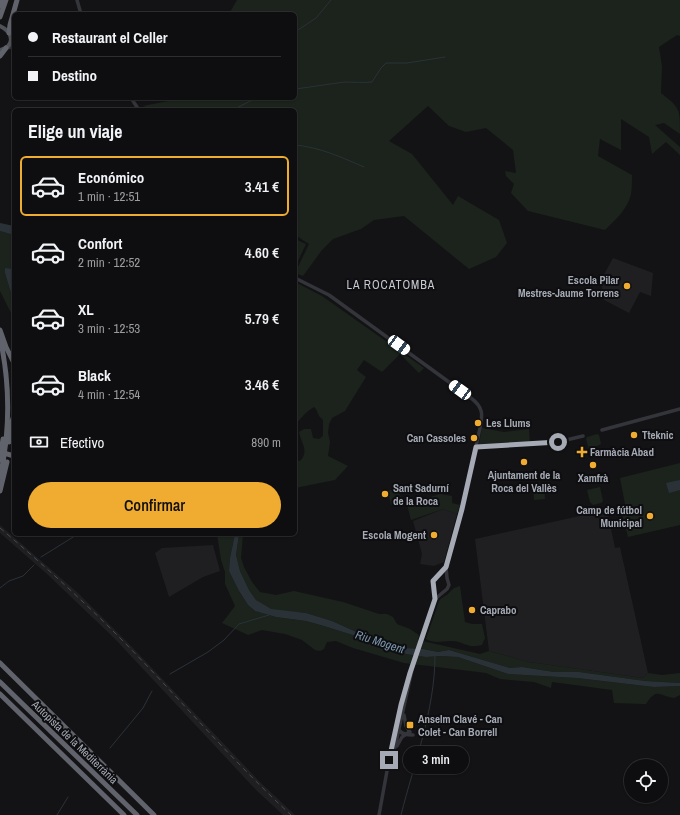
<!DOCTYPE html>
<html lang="es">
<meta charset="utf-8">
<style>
:root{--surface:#0e0e10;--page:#171719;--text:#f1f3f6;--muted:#9b9c9f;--line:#2e2e30;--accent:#efac31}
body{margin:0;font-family:"Archivo Narrow",sans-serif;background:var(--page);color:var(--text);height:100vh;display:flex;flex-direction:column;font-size:15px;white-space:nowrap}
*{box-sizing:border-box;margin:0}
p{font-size:13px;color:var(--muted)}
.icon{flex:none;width:22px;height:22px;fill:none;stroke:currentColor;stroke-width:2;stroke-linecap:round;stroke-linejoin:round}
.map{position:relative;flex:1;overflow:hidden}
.panel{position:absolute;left:12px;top:108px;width:285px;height:428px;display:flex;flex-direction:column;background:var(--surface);border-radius:6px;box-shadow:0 1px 3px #0004,0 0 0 1px var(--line)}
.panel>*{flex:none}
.banner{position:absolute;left:12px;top:12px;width:285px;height:88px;border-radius:6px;box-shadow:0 1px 3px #0004,0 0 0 1px var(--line);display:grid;align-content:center;height:88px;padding:0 16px;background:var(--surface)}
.buttons{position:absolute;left:624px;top:759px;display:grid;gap:8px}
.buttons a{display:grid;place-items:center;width:44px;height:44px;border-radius:50%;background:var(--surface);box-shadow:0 1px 3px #0004,0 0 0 1px var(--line);font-size:20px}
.end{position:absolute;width:18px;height:18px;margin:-9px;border:5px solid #a5aab5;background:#111;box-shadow:0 0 0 2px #111}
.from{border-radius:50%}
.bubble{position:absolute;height:28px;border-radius:14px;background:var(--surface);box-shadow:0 1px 3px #0004,0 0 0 1px var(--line);font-size:13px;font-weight:600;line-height:28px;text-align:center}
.car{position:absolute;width:12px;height:24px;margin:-12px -6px;border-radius:5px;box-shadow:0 0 3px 1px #0007;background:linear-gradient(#fff 24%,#345 0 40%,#fff 0 76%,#345 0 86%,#fff 0)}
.banner b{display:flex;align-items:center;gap:14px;height:38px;font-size:15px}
.banner b+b{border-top:1px solid var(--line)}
.banner i{width:10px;height:10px;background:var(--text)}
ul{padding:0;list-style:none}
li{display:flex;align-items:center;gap:12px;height:60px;margin:0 8px 6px;padding:0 8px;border:2px solid transparent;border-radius:6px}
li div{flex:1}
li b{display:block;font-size:15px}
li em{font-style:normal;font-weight:600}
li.current{border-color:var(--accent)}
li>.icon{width:36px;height:36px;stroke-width:1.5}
h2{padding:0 16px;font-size:18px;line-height:48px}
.pay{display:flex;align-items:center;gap:10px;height:44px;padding:0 16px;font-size:15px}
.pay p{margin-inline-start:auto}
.cta{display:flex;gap:8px;margin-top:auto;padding:8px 16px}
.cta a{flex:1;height:46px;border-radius:24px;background:var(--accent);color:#111;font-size:16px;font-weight:600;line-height:46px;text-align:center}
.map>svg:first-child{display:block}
.built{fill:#1f1f22}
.green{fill:#1b231c}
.water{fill:#2a3238}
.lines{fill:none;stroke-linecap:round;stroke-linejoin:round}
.stream{stroke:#2a3238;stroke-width:1}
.minor{stroke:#34353a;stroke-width:3.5}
.major{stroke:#505259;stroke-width:4}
.highway{stroke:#60636b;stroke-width:5}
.rail{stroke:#47494f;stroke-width:1;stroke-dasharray:5 4;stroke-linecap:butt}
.highway-bridge{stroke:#60636b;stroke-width:5}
.route{stroke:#a5aab5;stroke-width:5}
.poi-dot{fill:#efac31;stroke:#0e0e10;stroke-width:1.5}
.labels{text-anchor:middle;stroke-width:4;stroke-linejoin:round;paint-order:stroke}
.poi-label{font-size:11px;font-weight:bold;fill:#a5aab5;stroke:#0e0e10;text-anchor:start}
.street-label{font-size:11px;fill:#a5aab5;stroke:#0e0e10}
.neighbourhood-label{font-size:12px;letter-spacing:1px;fill:#c6c9d1;stroke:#0e0e10}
.water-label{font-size:12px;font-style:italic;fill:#7c98b0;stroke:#0e0e10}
</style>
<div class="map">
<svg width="680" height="815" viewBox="0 0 680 815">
<rect width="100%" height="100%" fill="#131315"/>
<path class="built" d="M613 258 653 273 651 296 640 292 629 313 604 300 601 280Z
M443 509 457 514 444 562 434 566 420 564 422 554 413 521Z
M607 510 615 548 620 547 648 673 643 678 529 662 489 651 475 539Z
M0 525 78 593 132 647 260 782 295 815H283L257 791 115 639 47 574 0 533Z
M213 545 220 571 203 577 169 597 155 553 162 548Z"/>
<path class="green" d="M237 0H680V36L677 35 659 47 662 66 661 93C680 108 680 108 680 134L664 123 655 125 680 147V155L666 142 652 154 649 137 621 119V150L600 139 598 156 632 175C632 181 632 188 631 194 628 209 615 220 605 230L528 211 511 193 514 184 506 176 505 171 516 173 513 150 486 128 466 132 449 126 428 106 389 141 412 154 453 205 458 196 499 220 507 243 496 257 469 269 404 216 374 220 361 229 333 239 322 250 303 276 295 273 309 244 295 235V110H156L143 106 168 101 167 98H295V14H229Z
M0 231 14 235V269L5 268V273L14 303V319L0 291Z
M295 239 306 244 298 261 295 260Z
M295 282 322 296 424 368 419 373 400 354 382 372 364 360 357 370 366 377 345 411 332 418 329 424 328 433 330 442 328 456 348 466 335 480 295 488V459L299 461 301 460C309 451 301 442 299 432L304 429H311L313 438 319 439 323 436V420L319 416 316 409 314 407C308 410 297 421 295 427Z
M482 428 504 432 529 429 530 444 481 446 479 444Z
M597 434 599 435 601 444 589 450 586 439 587 437Z
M680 463V525L628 537 620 506 625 504 620 478Z
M544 483 545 499 534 500 533 484Z
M600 487 603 501 601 503 593 505 590 502 587 490Z
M397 488 402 500 391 505 388 491Z
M440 494 452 496V503L460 505 457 514 443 509 411 520 406 501 420 500Z
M217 534H235L230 558 229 571 240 593 248 605 255 611 276 617 306 621 324 626 359 637 406 654 426 657 440 656 458 657 508 674 577 678 654 687 680 686V695L674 698C659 696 657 687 646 704H643L614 703 612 690 552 682 551 688 534 682 500 679 486 673 404 663 353 648 336 641 327 642 324 649 320 651 315 650 302 640 285 634 262 630 248 635 222 623 235 606 225 584V572L221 560Z
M239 534H243L241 558 244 567 252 582 260 592 276 595 294 591 343 602 379 614H387L393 617 397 624 410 629 419 635 418 640 480 654 489 651 529 662 643 678 648 673 662 675 680 673V683L645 681 579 672H554L522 667 510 668 449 650 438 652 423 649 405 648 391 642 361 634 332 621 306 613 271 610 256 600 249 590 240 571 236 555Z
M460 586 465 622 472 624H482L485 638 482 645C466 649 464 641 451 641 441 641 435 644 426 639L439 601C442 597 444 597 448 594 453 589 452 588 460 586Z"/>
<path class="water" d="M0 223 14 226V235L0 231Z
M5 268 14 269V303L5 273Z
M680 480V490L669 493 666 483Z
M235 534H239L236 555 240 571 249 590 256 600 271 609 306 613 332 621 361 634 391 642 405 648 423 649 438 652 449 650 510 668 522 667 554 672H579L645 681 680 683V686L654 687 577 678 508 674 458 657 440 656 426 657 406 654 359 637 324 626 306 621 276 617 255 611 248 605 239 591 229 571 230 558Z"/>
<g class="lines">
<path class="stream" d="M295 32 316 18 331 0
M295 89C312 87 328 84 345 82 354 82 363 83 372 82L381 68 386 63H407L445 57
M251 101 258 98
M233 110 250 101 252 98
M295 145C319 147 341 157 364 167
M41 557 78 534
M0 588 9 581 23 576 34 565
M170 674 208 652 224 640 239 624 269 615
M110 748 143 708 152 691
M57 815 68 797
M401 815C414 763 435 710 435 656"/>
<path class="minor" d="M77 0 81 14
M7 48 14 46
M131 98 139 110
M295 278 329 295 471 398C483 407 483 414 480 428L462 509 446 567 447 578 449 585 447 589 435 599
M602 430 680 409
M476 447 558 442 583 436
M404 715 406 726 410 732
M399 730C402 735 408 735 413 735
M397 746 402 737 408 733 409 730
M392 760 412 670 435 599 433 581 446 567
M379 815 389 760 405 692"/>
<path class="major" d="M0 26C13 32 16 46 0 50"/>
<path class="highway" d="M0 6 2 0
M0 17 6 0
M9 33 10 25 17 0
M0 56 6 48
M0 330 6 347 14 363
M0 338C10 383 10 432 0 477
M9 442 11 425 14 415
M0 460 3 439
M0 491 7 462
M0 663 154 815
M0 682 137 815
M0 694 124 815"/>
<path class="rail" d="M0 528C40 562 79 597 116 634 175 693 229 758 291 815"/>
<path class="highway-bridge" d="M0 452 14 456"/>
</g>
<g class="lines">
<path class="route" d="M389 760 401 705 410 673 435 599 433 581 446 567 462 509 476 447 558 442"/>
</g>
<g class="poi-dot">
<circle cx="627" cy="286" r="4"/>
<circle cx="478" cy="423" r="4"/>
<circle cx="634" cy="435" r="4"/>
<circle cx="474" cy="438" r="4"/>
<path d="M580 446h4v4h4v4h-4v4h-4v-4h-4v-4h4z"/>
<circle cx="524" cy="462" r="4"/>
<circle cx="593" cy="465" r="4"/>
<circle cx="385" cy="494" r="4"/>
<circle cx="650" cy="516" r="4"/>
<circle cx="434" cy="535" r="4"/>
<circle cx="472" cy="610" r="4"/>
<rect x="406" y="721" width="8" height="8" rx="2"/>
</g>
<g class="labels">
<g class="poi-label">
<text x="619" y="284" text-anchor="end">Escola Pilar<tspan x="619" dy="13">Mestres-Jaume Torrens</tspan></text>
<text x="486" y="427">Les Llums</text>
<text x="642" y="439">Tteknic</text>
<text x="466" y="442" text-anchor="end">Can Cassoles</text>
<text x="590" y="456">Farmàcia Abad</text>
<text x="524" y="479" text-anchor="middle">Ajuntament de la<tspan x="524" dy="13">Roca del Vallès</tspan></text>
<text x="593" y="482" text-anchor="middle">Xamfrà</text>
<text x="393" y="492">Sant Sadurní<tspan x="393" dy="13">de la Roca</tspan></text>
<text x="642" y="514" text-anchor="end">Camp de fútbol<tspan x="642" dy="13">Municipal</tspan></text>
<text x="426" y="539" text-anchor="end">Escola Mogent</text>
<text x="480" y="614">Caprabo</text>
<text x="418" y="723">Anselm Clavé - Can<tspan x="418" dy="13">Colet - Can Borrell</tspan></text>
</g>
<g class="street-label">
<text transform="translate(75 742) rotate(44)" y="4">Autopista de la Mediterrània</text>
</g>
<g class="neighbourhood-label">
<text x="391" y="289">LA ROCATOMBA</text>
</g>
<g class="water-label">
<text transform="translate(380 642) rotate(18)" y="4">Riu Mogent</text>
</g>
</g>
</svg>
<div class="buttons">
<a><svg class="icon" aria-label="locate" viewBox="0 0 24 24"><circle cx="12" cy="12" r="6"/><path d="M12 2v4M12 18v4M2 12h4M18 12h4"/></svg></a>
</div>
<i class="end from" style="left:558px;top:442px"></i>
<i class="end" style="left:389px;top:760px"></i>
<div class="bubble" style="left:403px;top:746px;width:66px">3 min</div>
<i class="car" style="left:399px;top:345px;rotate:126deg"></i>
<i class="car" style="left:460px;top:390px;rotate:306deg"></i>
<div class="banner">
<b><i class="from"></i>Restaurant el Celler</b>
<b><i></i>Destino</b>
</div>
<section class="panel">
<h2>Elige un viaje</h2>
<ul>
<li class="current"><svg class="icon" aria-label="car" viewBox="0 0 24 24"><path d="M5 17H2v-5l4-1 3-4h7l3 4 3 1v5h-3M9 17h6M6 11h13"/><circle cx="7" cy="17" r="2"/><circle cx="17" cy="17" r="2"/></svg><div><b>Económico</b><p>1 min · 12:51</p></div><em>3.41 €</em></li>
<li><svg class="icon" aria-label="car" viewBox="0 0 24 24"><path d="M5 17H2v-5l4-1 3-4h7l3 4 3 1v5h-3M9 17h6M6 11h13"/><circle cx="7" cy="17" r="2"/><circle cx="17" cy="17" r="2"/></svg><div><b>Confort</b><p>2 min · 12:52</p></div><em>4.60 €</em></li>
<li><svg class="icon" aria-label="car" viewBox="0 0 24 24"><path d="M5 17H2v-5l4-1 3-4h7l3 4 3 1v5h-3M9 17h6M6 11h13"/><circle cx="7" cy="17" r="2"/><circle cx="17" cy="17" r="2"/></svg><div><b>XL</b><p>3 min · 12:53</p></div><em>5.79 €</em></li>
<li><svg class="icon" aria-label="car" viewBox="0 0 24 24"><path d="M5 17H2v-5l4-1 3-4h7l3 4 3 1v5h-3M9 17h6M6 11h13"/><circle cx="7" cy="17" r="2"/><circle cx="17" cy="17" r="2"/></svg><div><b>Black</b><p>4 min · 12:54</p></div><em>3.46 €</em></li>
</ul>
<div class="pay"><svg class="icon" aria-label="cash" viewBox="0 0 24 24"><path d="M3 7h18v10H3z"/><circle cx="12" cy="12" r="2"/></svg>Efectivo<p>890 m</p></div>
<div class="cta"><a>Confirmar</a></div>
</section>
</div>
